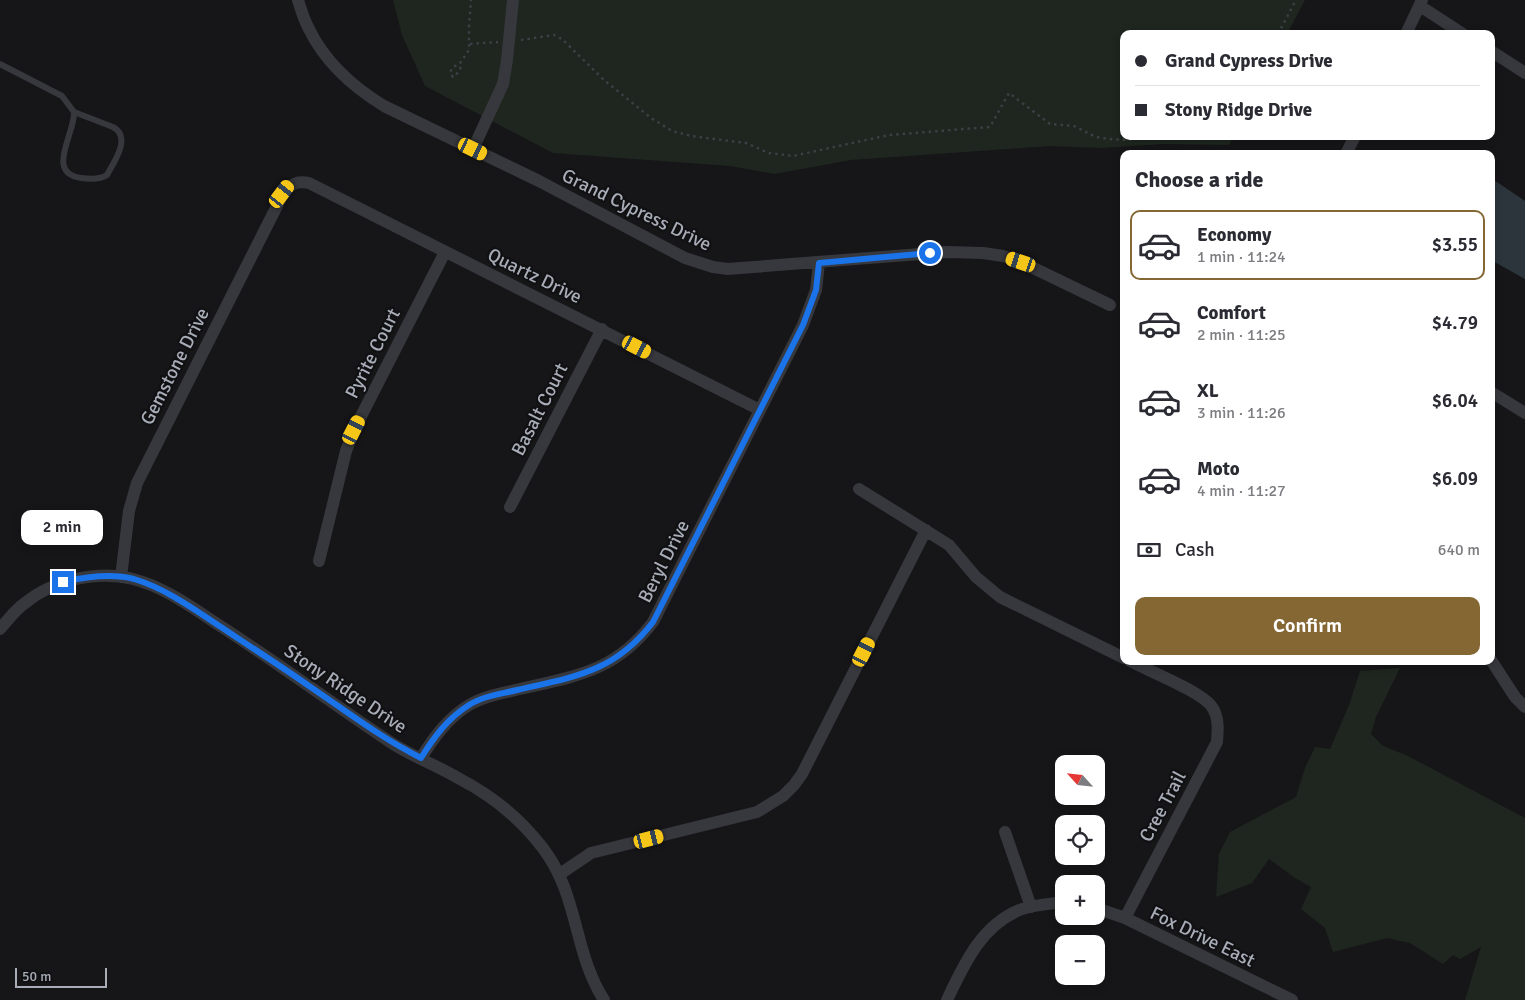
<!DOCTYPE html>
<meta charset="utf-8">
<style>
:root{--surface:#fff;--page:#f7f7f7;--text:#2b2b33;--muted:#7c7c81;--line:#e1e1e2;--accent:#856733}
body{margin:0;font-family:Signika,sans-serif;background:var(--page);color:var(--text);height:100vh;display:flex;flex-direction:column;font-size:19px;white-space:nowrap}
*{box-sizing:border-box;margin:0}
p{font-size:16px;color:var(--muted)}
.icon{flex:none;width:28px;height:28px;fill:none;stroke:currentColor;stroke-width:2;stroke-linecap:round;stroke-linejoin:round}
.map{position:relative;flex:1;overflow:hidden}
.side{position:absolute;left:1120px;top:150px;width:375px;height:515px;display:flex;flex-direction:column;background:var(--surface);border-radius:10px;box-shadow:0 2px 8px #0003}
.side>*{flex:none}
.top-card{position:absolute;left:1120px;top:30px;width:375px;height:110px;border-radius:10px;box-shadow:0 2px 8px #0003;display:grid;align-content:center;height:110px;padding:0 15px;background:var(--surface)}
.needle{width:32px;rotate:297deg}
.buttons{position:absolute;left:1055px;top:755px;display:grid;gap:10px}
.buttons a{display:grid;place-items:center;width:50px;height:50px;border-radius:10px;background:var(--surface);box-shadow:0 2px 8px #0003;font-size:25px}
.scale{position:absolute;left:15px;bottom:12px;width:92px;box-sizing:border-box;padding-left:5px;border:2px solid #a8adb8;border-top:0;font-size:14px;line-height:18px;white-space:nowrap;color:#a8adb8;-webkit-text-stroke:4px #111113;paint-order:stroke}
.end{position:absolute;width:22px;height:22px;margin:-11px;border:6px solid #1a73e8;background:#fff;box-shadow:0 0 0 2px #fff}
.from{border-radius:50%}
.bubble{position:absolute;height:35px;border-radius:10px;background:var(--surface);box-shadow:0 2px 8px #0003;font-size:16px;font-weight:600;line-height:35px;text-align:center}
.car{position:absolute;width:15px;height:30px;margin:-15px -8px;border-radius:6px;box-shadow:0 0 4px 1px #0007;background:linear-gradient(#f5c518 24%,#345 0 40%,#f5c518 0 76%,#345 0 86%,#f5c518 0)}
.top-card b{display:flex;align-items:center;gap:18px;height:48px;font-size:19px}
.top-card b+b{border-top:1px solid var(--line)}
.top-card i{width:12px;height:12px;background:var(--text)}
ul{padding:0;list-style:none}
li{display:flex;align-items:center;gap:15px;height:70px;margin:0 10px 8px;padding:0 5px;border:2px solid transparent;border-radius:10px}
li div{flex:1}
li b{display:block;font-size:19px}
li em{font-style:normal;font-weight:600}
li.active{border-color:var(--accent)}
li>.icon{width:45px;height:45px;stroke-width:1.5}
h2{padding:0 15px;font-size:22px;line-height:60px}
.pay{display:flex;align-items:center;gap:12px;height:55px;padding:0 15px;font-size:19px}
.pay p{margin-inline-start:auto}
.action{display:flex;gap:10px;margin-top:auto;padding:10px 15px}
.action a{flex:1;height:58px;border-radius:10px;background:var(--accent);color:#fff;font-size:20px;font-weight:600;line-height:58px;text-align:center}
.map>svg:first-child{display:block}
.green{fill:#1e261f}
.water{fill:#2c353c}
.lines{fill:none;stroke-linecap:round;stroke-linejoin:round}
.path{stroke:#3d3f44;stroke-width:2.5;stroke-dasharray:2.5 4;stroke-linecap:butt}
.service{stroke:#37383d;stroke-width:6}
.minor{stroke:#37383d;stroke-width:12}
.route{stroke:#1a73e8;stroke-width:6}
.labels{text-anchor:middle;stroke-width:4.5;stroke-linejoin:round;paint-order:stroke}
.street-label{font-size:19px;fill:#a8adb8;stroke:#111113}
</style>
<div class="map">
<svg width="1525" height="1000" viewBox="0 0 1525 1000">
<rect width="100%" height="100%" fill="#161618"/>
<path class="green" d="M393 0H1305L1287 34H1124V136H1234L1229 145 1162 144 1102 148 1050 146 851 160 774 174 730 166 553 153 425 86 402 35Z
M1400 668 1376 717 1371 734 1383 746 1408 756 1525 818V1000H1465L1481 947 1460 959 1453 955 1443 964 1410 943 1387 938 1333 952 1325 928 1301 909 1311 887 1295 878 1269 859 1252 883 1216 897 1219 854 1230 832 1296 797 1305 768 1315 747 1330 749 1349 705 1360 671Z"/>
<path class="water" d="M1491 178 1525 201V279L1491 260Z"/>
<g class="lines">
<path class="path" d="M1278 34 1296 0
M521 40 554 35 562 39 604 80 651 118 672 131 691 136 746 143 769 153 793 156 889 135 990 127 1009 93 1050 124 1074 126 1096 137 1109 139 1126 140 1158 136
M470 44 498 42
M461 67 456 75 453 77 450 73 452 68 460 63 469 50V26L471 0"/>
<path class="service" d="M0 64 62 96 74 112 113 127C132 137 114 162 107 175 100 180 89 179 81 178 45 173 75 134 74 112"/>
<path class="minor" d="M298 0C301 10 304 20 309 29 325 62 353 87 384 106L539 181 685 258 713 267 728 269 946 252 983 253 1003 256 1021 262 1110 305
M1420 6 1463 34
M1406 34 1422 0
M1491 51 1525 73
M473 149 503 84 507 60 513 0
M1346 154 1355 136
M1491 392 1525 413
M859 489 949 545 976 577 1000 597 1124 658
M510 507 602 329
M319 561 346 451 354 430 445 252
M121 577 129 511 137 483 283 194C290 185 296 180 309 183L760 410
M0 629C8 620 15 610 25 603 53 580 98 570 133 579 165 587 194 609 222 627 279 664 333 704 390 742 411 756 436 765 458 778 491 795 519 817 542 847 579 894 573 952 604 1000
M1491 660 1515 697 1525 707
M421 758C434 737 448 718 469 705 484 696 503 693 520 689 577 676 616 671 653 622L803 325 816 290 819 263
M1005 832 1031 907
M560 874 591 853 757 812 783 796 794 785 802 774 926 530
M1096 908 1125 918 1292 1000
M1125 918 1217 742C1218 730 1219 717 1212 707 1202 692 1149 671 1130 661
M947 1000C964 964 982 924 1022 909 1035 905 1050 904 1064 902"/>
</g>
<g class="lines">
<path class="route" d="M63 582C85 577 111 573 134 579 167 589 195 610 224 629 252 648 281 666 309 686 346 711 381 738 421 758 434 737 448 718 469 705 483 696 501 694 517 690 574 677 615 672 653 622L803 325 816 290 819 263 930 253"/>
</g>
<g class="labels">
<g class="street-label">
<text transform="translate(637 209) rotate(26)" y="7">Grand Cypress Drive</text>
<text transform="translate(535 275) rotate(26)" y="7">Quartz Drive</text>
<text transform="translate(372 353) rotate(-63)" y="7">Pyrite Court</text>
<text transform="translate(174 366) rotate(-63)" y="7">Gemstone Drive</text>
<text transform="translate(539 409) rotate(-63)" y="7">Basalt Court</text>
<text transform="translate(663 561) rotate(-63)" y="7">Beryl Drive</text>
<text transform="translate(346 688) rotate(34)" y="7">Stony Ridge Drive</text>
<text transform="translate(1162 806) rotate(-62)" y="7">Cree Trail</text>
<text transform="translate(1203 936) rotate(26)" y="7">Fox Drive East</text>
</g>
</g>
</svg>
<div class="buttons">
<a><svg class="needle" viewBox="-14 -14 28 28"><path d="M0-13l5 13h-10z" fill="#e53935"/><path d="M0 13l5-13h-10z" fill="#7c7c81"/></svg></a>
<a><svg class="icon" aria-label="locate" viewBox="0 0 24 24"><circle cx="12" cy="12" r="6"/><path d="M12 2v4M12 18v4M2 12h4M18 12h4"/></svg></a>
<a>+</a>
<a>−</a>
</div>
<div class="scale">50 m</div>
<i class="end from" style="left:930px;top:253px"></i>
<i class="end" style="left:63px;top:582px"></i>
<div class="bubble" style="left:21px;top:510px;width:82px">2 min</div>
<i class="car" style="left:473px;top:149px;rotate:116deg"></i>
<i class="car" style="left:282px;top:194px;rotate:37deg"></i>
<i class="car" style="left:1021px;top:262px;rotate:288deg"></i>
<i class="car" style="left:637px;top:347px;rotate:117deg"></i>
<i class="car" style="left:354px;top:430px;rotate:27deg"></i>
<i class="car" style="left:864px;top:652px;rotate:27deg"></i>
<i class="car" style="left:649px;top:839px;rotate:76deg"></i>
<div class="top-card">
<b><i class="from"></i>Grand Cypress Drive</b>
<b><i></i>Stony Ridge Drive</b>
</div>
<section class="side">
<h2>Choose a ride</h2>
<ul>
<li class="active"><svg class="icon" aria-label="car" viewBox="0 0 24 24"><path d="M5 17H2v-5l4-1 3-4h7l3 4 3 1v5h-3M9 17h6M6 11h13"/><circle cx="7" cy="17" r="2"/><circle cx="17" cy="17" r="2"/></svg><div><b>Economy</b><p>1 min · 11:24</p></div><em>$3.55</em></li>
<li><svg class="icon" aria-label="car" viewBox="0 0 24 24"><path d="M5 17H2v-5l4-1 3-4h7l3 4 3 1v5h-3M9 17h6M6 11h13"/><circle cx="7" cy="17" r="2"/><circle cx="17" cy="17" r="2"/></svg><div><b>Comfort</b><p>2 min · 11:25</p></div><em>$4.79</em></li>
<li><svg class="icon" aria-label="car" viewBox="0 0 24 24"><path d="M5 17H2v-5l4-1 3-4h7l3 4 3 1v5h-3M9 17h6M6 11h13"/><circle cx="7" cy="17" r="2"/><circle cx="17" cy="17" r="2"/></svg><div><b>XL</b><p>3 min · 11:26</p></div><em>$6.04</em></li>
<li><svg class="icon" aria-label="car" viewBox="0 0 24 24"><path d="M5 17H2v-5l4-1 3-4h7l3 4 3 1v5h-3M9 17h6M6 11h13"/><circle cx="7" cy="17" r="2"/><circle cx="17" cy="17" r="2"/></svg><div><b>Moto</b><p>4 min · 11:27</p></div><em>$6.09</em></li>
</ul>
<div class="pay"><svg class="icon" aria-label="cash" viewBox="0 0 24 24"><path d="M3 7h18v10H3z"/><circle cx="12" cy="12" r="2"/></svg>Cash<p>640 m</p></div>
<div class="action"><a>Confirm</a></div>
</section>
</div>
